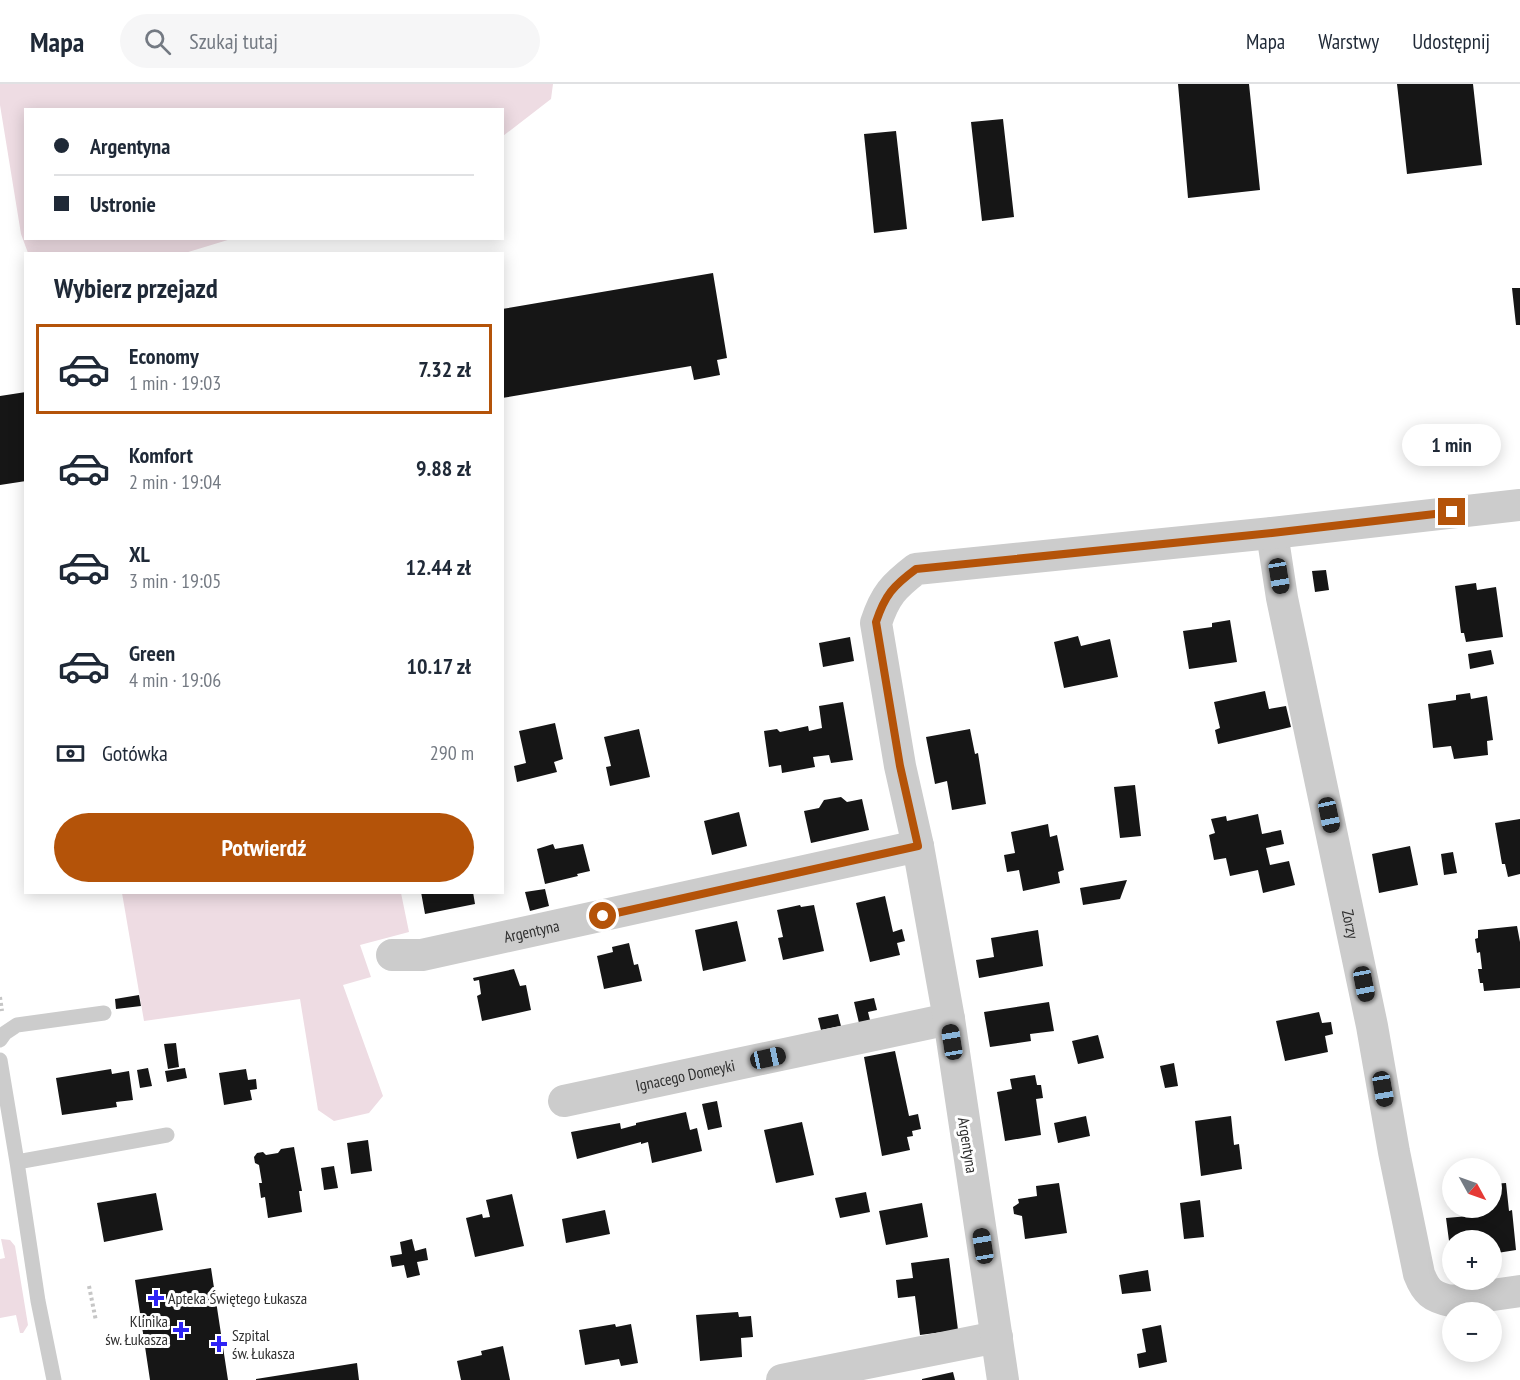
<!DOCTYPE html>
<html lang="pl">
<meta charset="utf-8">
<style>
:root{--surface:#fff;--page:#f6f6f7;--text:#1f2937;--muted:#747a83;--line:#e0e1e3;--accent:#b45309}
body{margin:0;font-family:"PT Sans Narrow",sans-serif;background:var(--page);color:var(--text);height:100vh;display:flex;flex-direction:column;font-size:22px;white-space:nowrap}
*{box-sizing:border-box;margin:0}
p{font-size:20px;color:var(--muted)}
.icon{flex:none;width:33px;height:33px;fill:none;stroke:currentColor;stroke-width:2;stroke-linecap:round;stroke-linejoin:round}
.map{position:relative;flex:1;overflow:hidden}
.sheet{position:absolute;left:24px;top:168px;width:480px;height:642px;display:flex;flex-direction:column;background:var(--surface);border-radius:0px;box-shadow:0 3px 15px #0003}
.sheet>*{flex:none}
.top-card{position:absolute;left:24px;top:24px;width:480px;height:132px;border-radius:0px;box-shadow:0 3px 15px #0003;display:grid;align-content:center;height:132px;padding:0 30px;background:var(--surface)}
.needle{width:39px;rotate:130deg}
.buttons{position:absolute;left:1442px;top:1074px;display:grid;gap:12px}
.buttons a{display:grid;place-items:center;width:60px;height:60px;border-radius:50%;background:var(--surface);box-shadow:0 3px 15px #0003;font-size:30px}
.end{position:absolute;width:27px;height:27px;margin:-14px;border:8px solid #b45309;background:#fff;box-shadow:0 0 0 3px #fff}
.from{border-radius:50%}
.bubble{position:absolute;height:42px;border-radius:21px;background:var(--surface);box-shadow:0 3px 15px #0003;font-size:20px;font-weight:700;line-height:42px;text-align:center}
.car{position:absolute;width:18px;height:36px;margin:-18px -9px;border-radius:8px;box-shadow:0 0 4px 2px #0007;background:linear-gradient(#222 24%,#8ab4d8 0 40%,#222 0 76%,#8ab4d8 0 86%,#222 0)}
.top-card b{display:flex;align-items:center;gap:21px;height:57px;font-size:22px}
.top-card b+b{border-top:2px solid var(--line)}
.top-card i{width:15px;height:15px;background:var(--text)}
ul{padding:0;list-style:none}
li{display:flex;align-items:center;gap:18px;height:90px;margin:0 12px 9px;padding:0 18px;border:3px solid transparent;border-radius:0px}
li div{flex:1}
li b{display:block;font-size:22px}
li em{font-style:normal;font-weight:700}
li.selected{border-color:var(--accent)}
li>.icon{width:54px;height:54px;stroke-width:1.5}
h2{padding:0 30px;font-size:27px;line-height:72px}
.pay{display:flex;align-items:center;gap:15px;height:66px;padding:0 30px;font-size:22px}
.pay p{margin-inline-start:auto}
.primary-button{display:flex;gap:12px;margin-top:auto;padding:12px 30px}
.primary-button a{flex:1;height:69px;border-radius:36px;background:var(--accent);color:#fff;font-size:24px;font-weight:700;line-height:69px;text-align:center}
header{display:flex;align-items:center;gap:36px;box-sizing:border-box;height:84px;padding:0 30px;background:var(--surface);border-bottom:2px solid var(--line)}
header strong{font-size:28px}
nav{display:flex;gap:33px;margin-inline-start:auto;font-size:21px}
.search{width:420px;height:54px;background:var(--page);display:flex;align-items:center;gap:15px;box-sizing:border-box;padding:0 21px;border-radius:33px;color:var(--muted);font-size:22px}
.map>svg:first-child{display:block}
.green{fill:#eedce3}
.building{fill:#161616}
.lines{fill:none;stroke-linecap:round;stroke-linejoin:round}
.path{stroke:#c6c6c6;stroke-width:4;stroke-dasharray:3 3;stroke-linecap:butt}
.lane{stroke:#ccc;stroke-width:15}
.street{stroke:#ccc;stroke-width:32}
.route{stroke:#b45309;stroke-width:8}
.poi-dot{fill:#2e23f5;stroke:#fff;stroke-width:2}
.labels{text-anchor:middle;stroke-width:6;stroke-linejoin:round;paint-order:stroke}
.street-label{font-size:16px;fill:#2f2f2f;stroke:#fff}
.poi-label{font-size:16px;fill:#2f2f2f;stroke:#fff;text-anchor:start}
</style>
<header>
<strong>Mapa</strong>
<div class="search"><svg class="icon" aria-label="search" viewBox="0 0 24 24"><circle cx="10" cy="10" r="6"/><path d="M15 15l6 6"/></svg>Szukaj tutaj</div>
<nav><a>Mapa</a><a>Warstwy</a><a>Udostępnij</a></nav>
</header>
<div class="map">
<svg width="1520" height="1296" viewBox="0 0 1520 1296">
<rect width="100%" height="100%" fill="#fff"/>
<path class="green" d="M0 0H553L551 15 503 52 502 26H26V154L231 155 185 169H28L21 150 0 21Z
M122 809H401L409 848 360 861 371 893 343 901 383 1012 369 1029 334 1037 318 1026 300 915 144 937Z
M1 1155 10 1156 15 1162 28 1241 23 1249H20L16 1231 0 1234V1175L5 1174Z"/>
<path class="building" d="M1178 0H1249L1260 106 1188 114Z
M1397 0H1473L1482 81 1407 90Z
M1003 35 1014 133 982 137 971 38Z
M896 47 907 145 874 149 864 50Z
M713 189 727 274 717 276 720 291 694 296 691 282 502 314V225Z
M1512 204H1520V241H1516Z
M26 308V397L0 401V312Z
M1326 486 1329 506 1315 508 1312 487Z
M1476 499 1477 506 1496 503 1503 553 1466 558 1464 549H1461L1455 502Z
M1230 536 1237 578 1189 585 1183 547 1212 543V539Z
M1078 552 1081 562 1110 555 1118 593 1064 604 1054 558Z
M850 553 854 577 823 583 819 559Z
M1491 566 1494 580 1470 585 1468 570Z
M1265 607 1269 625 1286 622 1291 643 1218 660 1215 646 1220 644 1214 618Z
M1470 609 1471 615 1487 612 1493 656 1487 657 1488 671 1454 675 1451 662 1433 664 1428 620 1456 616V611Z
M843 618 853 676 831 679 829 671 813 673 815 683 782 689 781 681 769 683 764 647 777 645 780 648 808 642 809 647 822 644 819 622Z
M555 639 563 675 554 678 557 688 517 698 514 682 526 679 519 647Z
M639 645 650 693 610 702 606 683 611 682 604 653Z
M970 645 975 670 978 669 986 720 952 726 947 697 935 700 926 653Z
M1135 701 1141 752 1120 754 1114 703Z
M841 713 847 718 862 715 869 746 811 759 804 727 819 724 824 716Z
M739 728 747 762 712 771 704 737Z
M1258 730 1262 750 1281 746 1284 760 1266 764 1270 781 1289 777 1295 801 1263 809 1258 786 1230 792 1226 774 1214 776 1209 751 1215 749 1211 735 1226 732 1227 737Z
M1520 735V790L1508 793 1505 780H1502L1495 739Z
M1048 740 1050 753 1057 751 1064 786 1058 788 1060 799 1023 807 1019 786 1007 788 1004 771 1015 769 1011 748Z
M553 760 555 765 583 760 590 787 577 790 578 792 545 800 537 765Z
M1410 762 1418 801 1379 809 1372 770Z
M1453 768 1457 789 1444 791 1441 770Z
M1127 796 1120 815 1083 821 1080 804Z
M545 805 549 822 530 827 525 808Z
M421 808H473L475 820 425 830Z
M885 812 893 848 902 845 905 857 897 859 900 871 870 878 856 819Z
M800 821 801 823 814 821 824 867 783 876 778 854 783 853 777 826Z
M737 837 746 877 703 887 695 846Z
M1517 842 1520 858V904L1484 907 1483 899H1480L1478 885H1482L1480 868 1477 869 1475 855 1478 854V846Z
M1038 846 1043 882 979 894 976 876 994 873 991 854Z
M629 859 634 881 638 880 642 897 604 905 597 872 613 868 612 863Z
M514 885 520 902 526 901 531 926 482 937 477 912 481 910 479 896 474 897 473 894Z
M139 911 141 922 116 925 115 915Z
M874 914 877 926 868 928 870 936 859 939 854 918Z
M1049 918 1054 947 1030 950 1031 957 990 963 984 928Z
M1319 928 1322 939 1331 938 1333 950 1325 952 1328 968 1285 977 1276 937Z
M838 930 841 942 821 946 818 934Z
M1098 951 1104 974 1078 980 1072 957Z
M176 959 179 983 168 985 164 960Z
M895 967 909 1032 918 1030 921 1045 912 1047 913 1052 907 1053 910 1066 882 1072 864 973Z
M1174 979 1178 1002 1165 1004 1160 982Z
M148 984 152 1002 140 1004 137 986Z
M185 984 187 994 167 998 165 987Z
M111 985 112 990 129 987 133 1016 116 1018 117 1023 62 1031 56 994Z
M246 985 248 996 256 995 257 1005 250 1006 252 1016 224 1021 219 989Z
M1035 991 1037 1001H1041L1043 1014 1036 1015 1041 1051 1005 1057 997 1008 1012 1005 1010 995Z
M717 1017 722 1043 708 1046 702 1020Z
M686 1028 690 1046 697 1044 702 1067 652 1079 648 1058 641 1060V1058L577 1075 571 1048 620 1039 621 1045 636 1041V1039Z
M1086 1032 1090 1052 1058 1059 1054 1039Z
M1231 1032 1234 1061 1239 1060 1242 1085 1201 1092 1195 1037Z
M802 1038 814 1091 776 1099 764 1046Z
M368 1056 372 1087 351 1090 347 1059Z
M294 1063 302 1107H299L302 1128 268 1134 265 1113 261 1114 259 1099H262L259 1081 255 1079 254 1073 257 1069 263 1068 266 1071 278 1069 281 1065Z
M334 1082 338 1104 324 1106 321 1084Z
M1059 1099 1067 1149 1025 1155 1022 1132 1014 1130 1013 1123 1019 1119 1018 1115 1037 1112 1036 1102Z
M1506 1099 1509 1127 1512 1126 1516 1166 1491 1170V1156H1452L1451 1172 1446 1134 1469 1132 1468 1124H1491V1100Z
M866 1108 870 1128 840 1134 835 1114Z
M156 1109 163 1146 104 1158 97 1119Z
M512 1110 524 1162 475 1173 466 1134 482 1130 483 1134 490 1133 486 1116Z
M1200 1116 1204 1153 1184 1155 1180 1119Z
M922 1119 928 1153 886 1161 879 1127Z
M605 1126 610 1150 566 1159 562 1135Z
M412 1155 415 1167 426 1164 428 1176 417 1178 420 1191 407 1194 404 1181 392 1183 390 1172 402 1170 400 1158Z
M949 1174 958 1246 920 1251 915 1212 898 1214 896 1196 913 1194 911 1179Z
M211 1184 228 1296H150L135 1196Z
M1148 1186 1151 1207 1122 1210 1119 1191Z
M738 1228 739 1233 751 1232 753 1253 741 1254 742 1273 700 1277 696 1231Z
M615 1240 616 1243 631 1240 638 1279 621 1282 619 1275 585 1281 579 1246Z
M1161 1241 1167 1278 1139 1284 1137 1270 1146 1268 1142 1245Z
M503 1262 510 1296H461L457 1277 482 1271 481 1267Z
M357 1279 359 1296H256V1295Z
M953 1288 955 1296H922V1295Z"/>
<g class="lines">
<path class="path" d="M0 913 2 927
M89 1202 96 1237"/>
<path class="lane" d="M0 956 5 949 17 941 104 929
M0 976 17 1078
M54 1296 38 1217 17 1078 167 1051"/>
<g class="street">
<path id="s1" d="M1272 449 1282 514 1372 942 1394 1068 1419 1190C1426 1208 1432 1213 1451 1217L1520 1207"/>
<path id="s2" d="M392 871H422L918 762"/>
<path id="s3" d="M564 1017 949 935"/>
<path d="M782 1296 997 1253"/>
<path d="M1003 1296 949 935 918 762 900 682 876 539C885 511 894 502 916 485L1272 449 1520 421"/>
</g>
</g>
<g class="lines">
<path class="route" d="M603 832 918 762 900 682 876 538C885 511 893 502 916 485L1272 449 1452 428"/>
</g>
<g class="poi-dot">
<path d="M153 1205h6v6h6v6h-6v6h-6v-6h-6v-6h6z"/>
<path d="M178 1237h6v6h6v6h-6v6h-6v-6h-6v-6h6z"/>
<path d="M216 1251h6v6h6v6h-6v6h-6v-6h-6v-6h6z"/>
</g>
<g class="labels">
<g class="street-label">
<text dy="6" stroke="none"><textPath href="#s1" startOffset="399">Zorzy</textPath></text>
<text dy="6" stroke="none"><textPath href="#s2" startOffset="142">Argentyna</textPath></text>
<text dy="6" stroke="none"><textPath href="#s3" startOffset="124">Ignacego Domeyki</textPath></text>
<text transform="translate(968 1061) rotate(81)" y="6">Argentyna</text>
</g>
<g class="poi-label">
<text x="168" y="1220">Apteka Świętego Łukasza</text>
<text x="168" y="1243" text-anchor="end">Klinika<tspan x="168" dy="18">św. Łukasza</tspan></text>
<text x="232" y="1257">Szpital<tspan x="232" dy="18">św. Łukasza</tspan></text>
</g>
</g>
</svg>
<div class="buttons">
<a><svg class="needle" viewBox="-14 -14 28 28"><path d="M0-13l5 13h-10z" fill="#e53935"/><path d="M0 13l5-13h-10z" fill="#747a83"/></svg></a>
<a>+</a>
<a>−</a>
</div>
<i class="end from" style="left:603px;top:832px"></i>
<i class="end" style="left:1452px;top:428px"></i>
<div class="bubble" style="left:1402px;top:340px;width:99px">1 min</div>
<i class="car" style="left:1279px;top:492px;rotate:171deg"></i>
<i class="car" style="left:1329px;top:731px;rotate:168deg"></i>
<i class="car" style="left:1364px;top:900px;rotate:169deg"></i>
<i class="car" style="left:952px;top:958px;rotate:351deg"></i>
<i class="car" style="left:768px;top:974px;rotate:78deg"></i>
<i class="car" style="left:1383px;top:1005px;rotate:170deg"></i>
<i class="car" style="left:983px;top:1162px;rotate:351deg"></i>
<div class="top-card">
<b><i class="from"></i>Argentyna</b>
<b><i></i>Ustronie</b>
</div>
<section class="sheet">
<h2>Wybierz przejazd</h2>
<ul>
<li class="selected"><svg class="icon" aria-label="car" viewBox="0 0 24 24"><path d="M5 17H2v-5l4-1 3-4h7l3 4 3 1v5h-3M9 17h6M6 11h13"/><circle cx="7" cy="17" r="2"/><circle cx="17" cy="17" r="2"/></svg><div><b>Economy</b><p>1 min · 19:03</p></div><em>7.32 zł</em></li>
<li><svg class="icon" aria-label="car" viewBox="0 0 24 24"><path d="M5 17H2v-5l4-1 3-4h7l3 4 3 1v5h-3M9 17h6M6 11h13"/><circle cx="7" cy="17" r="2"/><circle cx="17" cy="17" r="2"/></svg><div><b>Komfort</b><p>2 min · 19:04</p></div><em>9.88 zł</em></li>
<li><svg class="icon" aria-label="car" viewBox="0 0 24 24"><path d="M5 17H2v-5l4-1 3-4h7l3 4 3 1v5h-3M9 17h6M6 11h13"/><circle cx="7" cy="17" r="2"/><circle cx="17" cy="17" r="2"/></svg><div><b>XL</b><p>3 min · 19:05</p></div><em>12.44 zł</em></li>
<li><svg class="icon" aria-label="car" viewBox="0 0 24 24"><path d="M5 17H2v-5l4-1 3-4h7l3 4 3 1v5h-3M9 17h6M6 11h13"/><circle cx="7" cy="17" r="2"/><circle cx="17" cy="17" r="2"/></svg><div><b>Green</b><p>4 min · 19:06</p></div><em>10.17 zł</em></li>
</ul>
<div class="pay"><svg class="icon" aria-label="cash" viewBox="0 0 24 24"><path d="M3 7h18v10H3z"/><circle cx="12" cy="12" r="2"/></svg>Gotówka<p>290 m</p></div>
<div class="primary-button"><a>Potwierdź</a></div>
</section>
</div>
